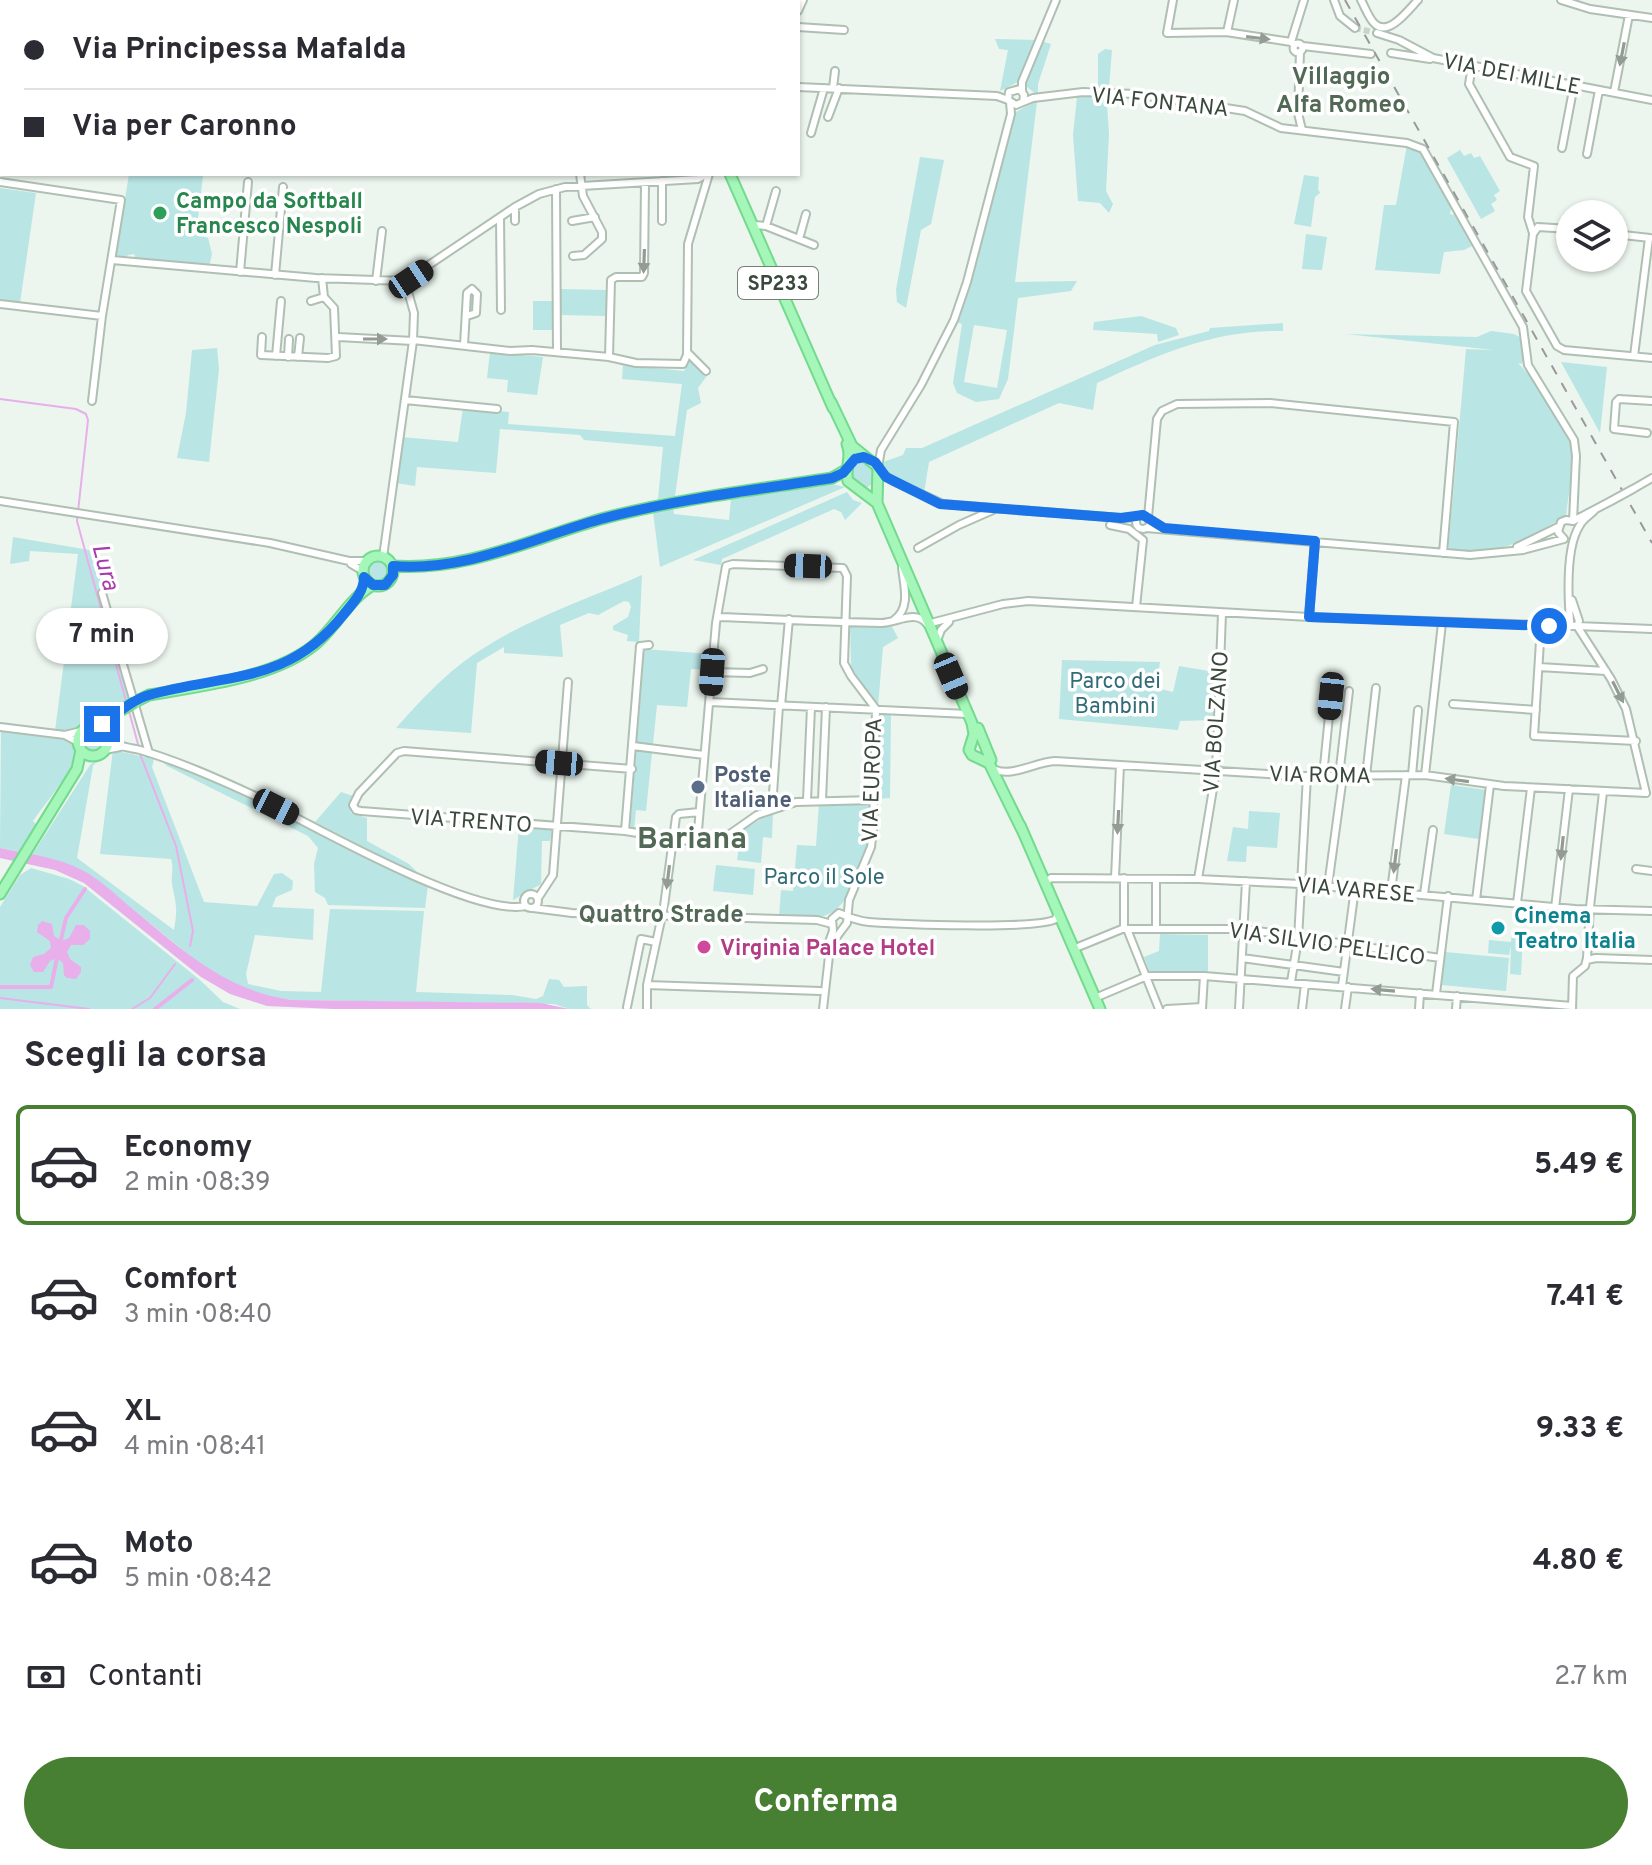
<!DOCTYPE html>
<html lang="it">
<meta charset="utf-8">
<style>
:root{--surface:#fff;--page:#f7f7f7;--text:#2b2b33;--muted:#7c7c81;--line:#e1e1e2;--accent:#478032}
body{margin:0;font-family:Overpass,sans-serif;background:var(--page);color:var(--text);height:100vh;display:flex;flex-direction:column;font-size:30px;white-space:nowrap}
*{box-sizing:border-box;margin:0}
p{font-size:26px;color:var(--muted)}
.icon{flex:none;width:44px;height:44px;fill:none;stroke:currentColor;stroke-width:2;stroke-linecap:round;stroke-linejoin:round}
.map{position:relative;height:1009px;overflow:hidden}
.drawer{display:flex;flex-direction:column;background:var(--surface);flex:1}
.drawer>*{flex:none}
.hud{position:absolute;left:0px;top:0px;width:800px;height:176px;box-shadow:0 2px 6px #0004;display:grid;align-content:center;height:176px;padding:0 24px;background:var(--surface)}
.buttons{position:absolute;left:1556px;top:200px;display:grid;gap:16px}
.buttons a{display:grid;place-items:center;width:72px;height:72px;border-radius:50%;background:var(--surface);box-shadow:0 2px 6px #0004;font-size:40px}
.end{position:absolute;width:36px;height:36px;margin:-18px;border:10px solid #1a73e8;background:#fff;box-shadow:0 0 0 4px #fff}
.from{border-radius:50%}
.bubble{position:absolute;height:56px;border-radius:28px;background:var(--surface);box-shadow:0 2px 6px #0004;font-size:26px;font-weight:700;line-height:56px;text-align:center}
.car{position:absolute;width:24px;height:48px;margin:-24px -12px;border-radius:10px;box-shadow:0 0 6px 2px #0007;background:linear-gradient(#222 24%,#8ab4d8 0 40%,#222 0 76%,#8ab4d8 0 86%,#222 0)}
.hud b{display:flex;align-items:center;gap:28px;height:76px;font-size:30px}
.hud b+b{border-top:2px solid var(--line)}
.hud i{width:20px;height:20px;background:var(--text)}
ul{padding:0;list-style:none}
li{display:flex;align-items:center;gap:24px;height:120px;margin:0 16px 12px;padding:0 8px;border:4px solid transparent;border-radius:12px}
li div{flex:1}
li b{display:block;font-size:30px}
li em{font-style:normal;font-weight:700}
li.selected{border-color:var(--accent)}
li>.icon{width:72px;height:72px;stroke-width:1.5}
h2{padding:0 24px;font-size:36px;line-height:96px}
.pay{display:flex;align-items:center;gap:20px;height:88px;padding:0 24px;font-size:30px}
.pay p{margin-inline-start:auto}
.cta{display:flex;gap:16px;margin-top:auto;padding:16px 24px}
.cta a{flex:1;height:92px;border-radius:48px;background:var(--accent);color:#fff;font-size:32px;font-weight:700;line-height:92px;text-align:center}
.map>svg:first-child{display:block}
.green{fill:#b9e5e4;fill-rule:evenodd}
.water{fill:#e8afeb}
.lines{fill:none;stroke-linecap:round;stroke-linejoin:round}
.stream{stroke:#e8afeb;stroke-width:2}
.canal{stroke:#e8afeb;stroke-width:4}
.minor-tunnel{stroke:#c8d3ca;stroke-width:6;stroke-dasharray:6 3;stroke-linecap:butt}
.minor-casing{stroke:#afc0b2;stroke-width:10}
.major-casing{stroke:#74da8d;stroke-width:13}
.minor{stroke:#fff;stroke-width:6}
.major{stroke:#a4f6b9;stroke-width:9}
.rail{stroke:#999;stroke-width:2;stroke-dasharray:10 10;stroke-linecap:butt}
.minor-bridge-casing{stroke:#afc0b2;stroke-width:10;stroke-linecap:butt}
.major-bridge-casing{stroke:#74da8d;stroke-width:13;stroke-linecap:butt}
.minor-bridge{stroke:#fff;stroke-width:6}
.major-bridge{stroke:#a4f6b9;stroke-width:9}
.oneway{fill:#939b94}
.route{stroke:#1a73e8;stroke-width:10}
.leisure-dot{fill:#2e9e5b;stroke:#fff;stroke-width:3}
.service-dot{fill:#5c6f8a;stroke:#fff;stroke-width:3}
.culture-dot{fill:#0f9aa8;stroke:#fff;stroke-width:3}
.hotel-dot{fill:#d1479c;stroke:#fff;stroke-width:3}
.labels{text-anchor:middle;stroke-width:7;stroke-linejoin:round;paint-order:stroke}
.shield{fill:#fff;stroke:#758076;stroke-width:2}
.shield-label{font-size:20px;font-weight:bold;fill:#3a493c}
.street-label{font-size:22px;fill:#3a493c;stroke:#fff}
.leisure-label{font-size:22px;font-weight:bold;fill:#27864d;stroke:#fff;text-anchor:start}
.park-label{font-size:22px;fill:#316b76;stroke:#fff}
.service-label{font-size:22px;font-weight:bold;fill:#4e5e75;stroke:#fff;text-anchor:start}
.culture-label{font-size:22px;font-weight:bold;fill:#0d838f;stroke:#fff;text-anchor:start}
.hotel-label{font-size:22px;font-weight:bold;fill:#b23c85;stroke:#fff;text-anchor:start}
.neighbourhood-label{font-size:24px;font-weight:bold;fill:#526a55;stroke:#fff}
.water-label{font-size:24px;font-style:italic;fill:#a83bac;stroke:#fff}
.district-label{font-size:30px;font-weight:bold;fill:#526a55;stroke:#fff}
</style>
<div class="map">
<svg width="1652" height="1009" viewBox="0 0 1652 1009">
<rect width="100%" height="100%" fill="#ecf5ee"/>
<path class="green" d="M995 39 1036 40 1018 82 1000 91 1008 50 999 49Z
M1041 41 1051 44 1038 84V96L1025 85Z
M1105 49 1112 50 1109 87 1098 88V54Z
M1091 95H1110L1107 105 1109 133 1106 191 1113 204 1109 213 1100 203 1078 201 1073 135 1077 97Z
M1034 102H1037L1015 282 1077 281 1071 291 1018 298 1008 379 999 399 976 402 957 393 953 383 962 324 957 322 1014 113ZM974 325 1007 330 997 388 964 382Z
M1407 145 1421 152 1452 204 1450 214 1455 215 1472 246 1464 250 1444 252 1440 274 1375 270 1384 205H1396Z
M1460 150 1464 156 1471 153 1474 158 1480 156 1500 191 1494 195 1497 200 1491 204 1495 211 1481 219 1447 158Z
M920 157 944 160 931 224 921 230 906 308 897 302 896 290Z
M129 174 203 176 196 234 208 238 212 254 209 267 134 260 135 255 132 254 126 256V259L116 257Z
M1304 175 1319 177 1318 189 1320 193 1315 197 1311 227 1294 224Z
M0 188 36 193 20 303 0 300Z
M1306 234 1327 237 1322 270 1302 269Z
M560 289 607 290V316L559 315Z
M533 301H553V330H533Z
M1141 316 1176 328 1179 335 1158 342 1157 334 1093 330 1094 322Z
M1283 323V331C1215 329 1157 355 1097 383L1093 410 1059 403 929 462 924 493C908 485 888 481 883 462L903 455 906 448H922L1155 345 1209 331 1210 328Z
M1491 331 1514 334 1521 338 1524 361 1521 364 1518 363C1534 380 1570 423 1573 447 1575 468 1568 494 1566 516 1519 543 1504 554 1448 552L1466 349 1494 350 1346 334 1477 337Z
M217 348 219 369 209 462 177 458 186 413 192 350Z
M490 352 543 357 537 395 507 392 508 380 487 378Z
M692 356 709 373 698 388 701 403 687 410 675 496 658 499 663 447 584 440 580 435 500 429 496 473 417 467 415 486 396 483 401 437 458 442 463 408 509 412 508 424 675 436 682 384 622 379 623 365 684 371Z
M1561 362 1607 367 1600 433Z
M848 474a14 14 0 1 1 28 0a14 14 0 1 1-28 0Z
M832 484 845 487 660 567 653 512 673 507 674 514 729 520 731 499Z
M847 492 853 500 862 503 845 520 841 512 834 509 722 559 721 565 693 560Z
M13 537 95 551 134 698 100 722 87 723 80 729 65 732 55 731 78 554 30 551 29 561 10 564Z
M367 571a11 11 0 1 1 22 0a11 11 0 1 1-22 0Z
M642 575 639 642 627 641 628 635 613 630V626L628 617 631 607 629 602 624 601 598 615 589 613 560 625 563 657 504 653V647L477 663 471 733 396 728C420 701 444 675 473 655 523 620 586 600 642 575Z
M854 617 888 619 898 638 883 647 878 706 851 668 850 621Z
M644 649 711 654V670L691 669 687 707 657 705 646 811 636 810 634 830H630Z
M1062 660 1160 662 1156 688 1173 692 1179 666 1215 672 1213 720 1180 721 1178 730 1059 719Z
M880 712 891 713 890 798 878 799Z
M81 741a12 12 0 1 1 24 0a12 12 0 1 1-24 0Z
M1 731 67 740C73 744 76 749 75 756 73 770 42 808 33 821L37 825 20 852 0 848Z
M113 750 154 759 152 767 204 902 257 906 274 874 282 873 293 881 292 890 276 897 272 907 314 909 313 940 255 935 246 974 248 984 281 991 321 992 330 909 424 911 416 992 512 995 536 999 543 996 549 979 559 980 564 987 587 986V1005L591 1009H569L554 1004 292 1000C258 996 229 983 201 965L101 883 65 863 32 855 90 765 99 758 93 766 77 858 174 930C178 907 176 905 172 884 171 875 174 868 171 859L100 854Z
M162 761 223 784 428 885 425 908 328 905 325 898 315 892 314 864 318 848 308 836 167 766Z
M1451 785 1486 790 1479 839 1444 834Z
M341 792 353 796 351 813 367 818V841L409 864 422 877 315 822Z
M872 802 871 841 846 899 835 911 824 916 779 917 781 890 793 891 797 845 816 846 819 803Z
M1249 811 1280 813 1277 848 1247 846 1246 862 1227 861 1233 827 1248 829Z
M773 812 772 838 763 837 761 863 737 860 741 831Z
M519 826 552 829 550 841H542L541 884 513 900Z
M716 865 755 869 753 895 713 891Z
M31 868 69 879 83 886 200 980 223 1002 240 1009H0V907L20 875Z
M1160 934 1208 935V974L1150 973 1144 957 1159 951Z
M1512 934 1523 935 1521 975 1510 974 1511 946 1509 955 1488 953 1489 940 1511 942Z
M1445 952 1509 958 1506 991 1442 985Z"/>
<path class="water" d="M0 848C28 854 58 857 84 871 100 880 114 893 128 905 179 947 224 991 292 1000L541 1003 569 1009H334L267 1006 230 994 201 977 84 883 55 870 0 858Z
M42 921 52 924 54 936 62 941 69 938 76 925H84L90 931V939L83 945H71L67 952 70 959 81 967V972L76 979 67 978 64 975 63 963 57 958 50 961 43 972H34L30 965 33 957 44 954 51 948 50 941 37 932 38 925Z"/>
<g class="lines">
<path class="stream" d="M0 399 76 409 86 414 88 420 77 521 126 701
M129 711 139 748
M140 754 176 846 193 931 190 946
M0 998 89 1009
M132 1009 150 998 175 964"/>
<path class="canal" d="M60 944 66 918 85 889
M0 987H51L58 953
M155 1009 192 980"/>
<path class="minor-tunnel" d="M1355 28 1377 33"/>
<defs>
<path id="minor" d="M1173 0 1167 33 1227 32 1234 0
M1334 0 1340 16 1355 28
M1361 0C1365 7 1369 19 1375 24 1389 37 1409 9 1418 0
M1561 0 1590 9 1652 18
M734 2 735 0
M0 11 1 0
M798 11 803 0
M798 27 844 30
M1226 32 1291 42
M1377 33 1399 40 1433 58 1652 100
M1293.5 48a4.5 4.5 0 1 1 9 0a4.5 4.5 0 1 1-9 0Z
M1295 45 1291 42 1304 0
M1303 46 1371 54
M1300 52 1298 113 1302 130
M1391 53 1430 59
M1472 66 1469 84 1510 157 1534 166 1528 217 1533 233
M798 87 997 96 1008 100
M833 88 835 71
M1022 91V82L1056 0
M1614 92 1629 15
M1023 102 1024 95 1020 89 1009 92 1008 100 1016 105 1033 98 1083 92 1135 94 1245 111 1281 128 1407 143 1423 149 1523 327 1528 365 1574 440 1576 456 1573 521
M828 117 839 88
M811 133 824 88
M1562 148 1574 85
M1587 154 1599 90
M0 182 121 200 102 316 92 401
M556 189 557 352
M500 217 501 310
M515 221V207
M572 221 595 217
M662 221V181
M753 225 766 226 814 245
M766 226 776 191
M1538 227 1533 234 1526 291 1557 346 1564 350 1652 358
M1538 227 1570 229
M1614 234 1650 238
M799 239 806 214
M573 256 584 255 602 239V232L583 196 580 174
M112 260 316 278 405 281 515 207 539 194 565 187 698 179 707 174
M240 272 248 182
M275 275 283 187
M376 281 382 231
M311 301 324 297
M0 304 102 316
M262 337 261 355 328 358 336 356 334 308 324 297 322 278
M338 337 413 341
M413 340 510 351 532 350 609 357 636 363 683 364 687 355 688 244 709 174
M464 345 467 293 472 289 477 294 476 313 467 316
M687 352 706 371
M276 356 281 301
M1634 356 1649 238
M288 357 289 339
M298 357 300 338
M609 357 611 280 616 277H642L644 273 645 183
M405 400 497 409
M1647 433 1614 429 1616 402 1619 399 1652 401
M878 467 881 450 921 385 954 320 967 282 1011 114 1010 102
M879 471 893 481 943 504 1121 518 1138 517
M1633 489 1652 478
M0 501 270 543 349 561H367
M1136 522a7 7 0 1 1 14 0a7 7 0 1 1-14 0Z
M1148 517 1157 419 1162 411 1177 404 1270 403 1454 422 1443 553
M1110 525 1129 529 1143 540 1136 607
M1146 528 1470 555 1523 550 1564 539
M1564 539 1558 532 1561 522 1566 520 1573 521 1611 501
M1517 547 1558 527
M918 548 959 525 993 510
M383 557 413 341 414 313 405 281
M351 564 363 571
M102 593 149 753
M1572 600 1579 621 1577 626
M719 617C773 619 827 622 881 623 896 623 916 609 927 624
M1309 617 1315 541
M894 620C911 608 904 586 902 568
M1570 621 1571 626H1577L1611 679 1626 709 1646 793
M1570 621C1568 595 1566 546 1580 525 1583 519 1590 515 1594 511
M931 623 1003 604 1028 601 1309 617 1571 626
M1541 626 1534 736 1636 741
M1577 626 1652 629
M938 638 941 630 949 622
M1539 667 1606 671
M712 672 750 673 763 669
M710 702 968 714
M1453 704 1536 710
M781 706 789 619
M0 727 65 735 81 731
M65 735 78 742
M108 736C115 747 127 747 140 750 178 761 216 778 253 795 306 822 474 918 526 906
M633 746 704 755
M105 750 120 747
M632 769 404 751 397 753 359 793 353 805 356 810 361 811 625 831 695 842 727 836 757 815 796 802 874 800
M996 770C1012 777 1036 762 1055 761L1300 776 1425 775 1504 786 1646 793
M1412 775 1418 710
M1425 775 1442 623
M1323 776 1331 696
M1339 776 1349 691
M1366 776 1376 688
M807 800 811 707
M822 800 826 707
M772 808 779 706
M625 831 640 646 649 645
M697 842 716 623 726 566 733 564 843 568 847 576 844 663 851 676 876 709 873 830 871 847 849 900 847 923 835 939 829 956 823 1009
M1636 869 1652 871
M1115 878 1120 765
M1124 878V929
M1156 879V929
M1198 879 1216 771 1222 613
M1044 883 1051 878 1198 879 1300 884 1575 909 1652 911
M1328 886 1343 776
M1391 891 1406 775
M524 901a7 7 0 1 1 14 0a7 7 0 1 1-14 0Z
M1424 894 1433 830
M538 898 553 875 568 682
M1476 900 1490 785
M1517 903 1531 788
M533 908 572 913 817 920 832 924
M1555 908 1569 789
M1127 929 1159 1009
M829 942 833 931 832 919 839 913C848 917 858 921 869 922 897 924 1037 930 1056 919L1057 915
M1073 949 1122 929H1244L1440 958
M1242 958 1344 972
M1587 960 1596 958 1652 960
M1291 982 1298 939 1307 776
M647 985 820 991
M1342 986 1355 888
M1436 994 1448 896
M1095 998 1147 976H1204L1572 1006
M627 1007 641 939 656 942
M647 1009V985L664 906 676 817 679 814 699 812
M1167 1009 1202 1007
M1202 1009 1204 976
M1239 1009 1246 881
M1302 1009 1305 984
M1345 1009 1348 987
M1419 1009 1420 993
M1456 1009 1457 996
M1572 1009 1573 976 1585 966 1587 958 1590 907 1603 792"/>
<path id="major" d="M654 0 655 2
M730 174 833 408
M831 402 852 446 878 467 877 503 972 723 974 734 969 750 972 755 989 763 1022 830
M847 444C853 458 844 467 848 481L877 503
M363 571a15 15 0 1 1 30 0a15 15 0 1 1-30 0Z
M393 566C467 571 532 539 601 519 676 499 755 490 832 478L846 470
M135 702 149 695C200 686 273 678 313 646 335 629 349 598 373 585
M78 741a15 15 0 1 1 30 0a15 15 0 1 1-30 0Z
M97 726 120 711
M978 728 991 760
M1020 825 1100 1009
M0 894 77 769 81 750"/>
</defs>
<use href="#minor" class="minor-casing"/>
<use href="#major" class="major-casing"/>
<use href="#minor" class="minor"/>
<use href="#major" class="major"/>
<path class="rail" d="M1345 0 1652 543"/>
<defs>
<path id="minor-bridge" d="M1611 501 1633 489"/>
<path id="major-bridge" d="M120 711 135 702"/>
</defs>
<use href="#minor-bridge" class="minor-bridge-casing"/>
<use href="#major-bridge" class="major-bridge-casing"/>
<use href="#minor-bridge" class="minor-bridge"/>
<use href="#major-bridge" class="major-bridge"/>
</g>
<defs><path id="oneway-solid" d="M-6-.8H1V-3.2L6.5 0L1 3.2V.8H-6Z" transform="scale(2)"/></defs>
<g class="oneway">
<use href="#oneway-solid" transform="translate(1258 38) rotate(7)"/>
<use href="#oneway-solid" transform="translate(1622 54) rotate(101)"/>
<use href="#oneway-solid" transform="translate(644 261) rotate(92)"/>
<use href="#oneway-solid" transform="translate(375 339)"/>
<use href="#oneway-solid" transform="translate(1618 692) rotate(63)"/>
<use href="#oneway-solid" transform="translate(1457 780) rotate(-172)"/>
<use href="#oneway-solid" transform="translate(1118 822) rotate(93)"/>
<use href="#oneway-solid" transform="translate(1562 848) rotate(96)"/>
<use href="#oneway-solid" transform="translate(1395 861) rotate(97)"/>
<use href="#oneway-solid" transform="translate(668 877) rotate(97)"/>
<use href="#oneway-solid" transform="translate(1383 990) rotate(-175)"/>
</g>
<g class="lines">
<path class="route" d="M102 724C117 714 132 700 149 695 227 673 288 685 344 614 353 603 364 592 364 577L373 585H385L393 575V566C467 572 532 538 601 519 676 499 755 490 832 478L843 473 855 459 864 457 875 462 886 477 940 504 1121 518 1143 515 1164 528 1315 541 1309 617 1549 626"/>
</g>
<circle class="leisure-dot" cx="160" cy="213" r="8"/>
<circle class="service-dot" cx="698" cy="787" r="8"/>
<circle class="culture-dot" cx="1498" cy="928" r="8"/>
<circle class="hotel-dot" cx="704" cy="947" r="8"/>
<g class="labels">
<rect class="shield" x="738" y="267" width="80" height="32" rx="6"/>
<g class="shield-label">
<text x="778" y="290">SP233</text>
</g>
<g class="street-label">
<text transform="translate(1512 73) rotate(11)" y="8">VIA DEI MILLE</text>
<text transform="translate(1160 101) rotate(6)" y="8">VIA FONTANA</text>
<text transform="translate(1215 722) rotate(-86)" y="8">VIA BOLZANO</text>
<text transform="translate(1320 774) rotate(1)" y="8">VIA ROMA</text>
<text transform="translate(871 780) rotate(-88)" y="8">VIA EUROPA</text>
<text transform="translate(471 820) rotate(4)" y="8">VIA TRENTO</text>
<text transform="translate(1356 889) rotate(5)" y="8">VIA VARESE</text>
<text transform="translate(1327 943) rotate(8)" y="8">VIA SILVIO PELLICO</text>
</g>
<g class="leisure-label">
<text x="176" y="208">Campo da Softball<tspan x="176" dy="25">Francesco Nespoli</tspan></text>
</g>
<g class="park-label">
<text x="1115" y="688">Parco dei<tspan x="1115" dy="25">Bambini</tspan></text>
<text x="824" y="884">Parco il Sole</text>
</g>
<g class="service-label">
<text x="714" y="782">Poste<tspan x="714" dy="25">Italiane</tspan></text>
</g>
<g class="culture-label">
<text x="1514" y="923">Cinema<tspan x="1514" dy="25">Teatro Italia</tspan></text>
</g>
<g class="hotel-label">
<text x="720" y="955">Virginia Palace Hotel</text>
</g>
<g class="neighbourhood-label">
<text x="1341" y="84">Villaggio<tspan x="1341" dy="28">Alfa Romeo</tspan></text>
<text x="661" y="922">Quattro Strade</text>
</g>
<g class="water-label">
<text transform="translate(106 567) rotate(75)" y="8">Lura</text>
</g>
<g class="district-label">
<text x="692" y="848">Bariana</text>
</g>
</g>
</svg>
<div class="buttons">
<a><svg class="icon" aria-label="layers" viewBox="0 0 24 24"><path d="M12 4l9 5-9 5-9-5zM3 14l9 5 9-5"/></svg></a>
</div>
<i class="end from" style="left:1549px;top:626px"></i>
<i class="end" style="left:102px;top:724px"></i>
<div class="bubble" style="left:36px;top:608px;width:132px">7 min</div>
<i class="car" style="left:411px;top:279px;rotate:56deg"></i>
<i class="car" style="left:808px;top:566px;rotate:272deg"></i>
<i class="car" style="left:712px;top:672px;rotate:184deg"></i>
<i class="car" style="left:951px;top:676px;rotate:157deg"></i>
<i class="car" style="left:1331px;top:696px;rotate:186deg"></i>
<i class="car" style="left:559px;top:763px;rotate:275deg"></i>
<i class="car" style="left:276px;top:807px;rotate:117deg"></i>
<div class="hud">
<b><i class="from"></i>Via Principessa Mafalda</b>
<b><i></i>Via per Caronno</b>
</div>
</div>
<section class="drawer">
<h2>Scegli la corsa</h2>
<ul>
<li class="selected"><svg class="icon" aria-label="car" viewBox="0 0 24 24"><path d="M5 17H2v-5l4-1 3-4h7l3 4 3 1v5h-3M9 17h6M6 11h13"/><circle cx="7" cy="17" r="2"/><circle cx="17" cy="17" r="2"/></svg><div><b>Economy</b><p>2 min · 08:39</p></div><em>5.49 €</em></li>
<li><svg class="icon" aria-label="car" viewBox="0 0 24 24"><path d="M5 17H2v-5l4-1 3-4h7l3 4 3 1v5h-3M9 17h6M6 11h13"/><circle cx="7" cy="17" r="2"/><circle cx="17" cy="17" r="2"/></svg><div><b>Comfort</b><p>3 min · 08:40</p></div><em>7.41 €</em></li>
<li><svg class="icon" aria-label="car" viewBox="0 0 24 24"><path d="M5 17H2v-5l4-1 3-4h7l3 4 3 1v5h-3M9 17h6M6 11h13"/><circle cx="7" cy="17" r="2"/><circle cx="17" cy="17" r="2"/></svg><div><b>XL</b><p>4 min · 08:41</p></div><em>9.33 €</em></li>
<li><svg class="icon" aria-label="car" viewBox="0 0 24 24"><path d="M5 17H2v-5l4-1 3-4h7l3 4 3 1v5h-3M9 17h6M6 11h13"/><circle cx="7" cy="17" r="2"/><circle cx="17" cy="17" r="2"/></svg><div><b>Moto</b><p>5 min · 08:42</p></div><em>4.80 €</em></li>
</ul>
<div class="pay"><svg class="icon" aria-label="cash" viewBox="0 0 24 24"><path d="M3 7h18v10H3z"/><circle cx="12" cy="12" r="2"/></svg>Contanti<p>2.7 km</p></div>
<div class="cta"><a>Conferma</a></div>
</section>
